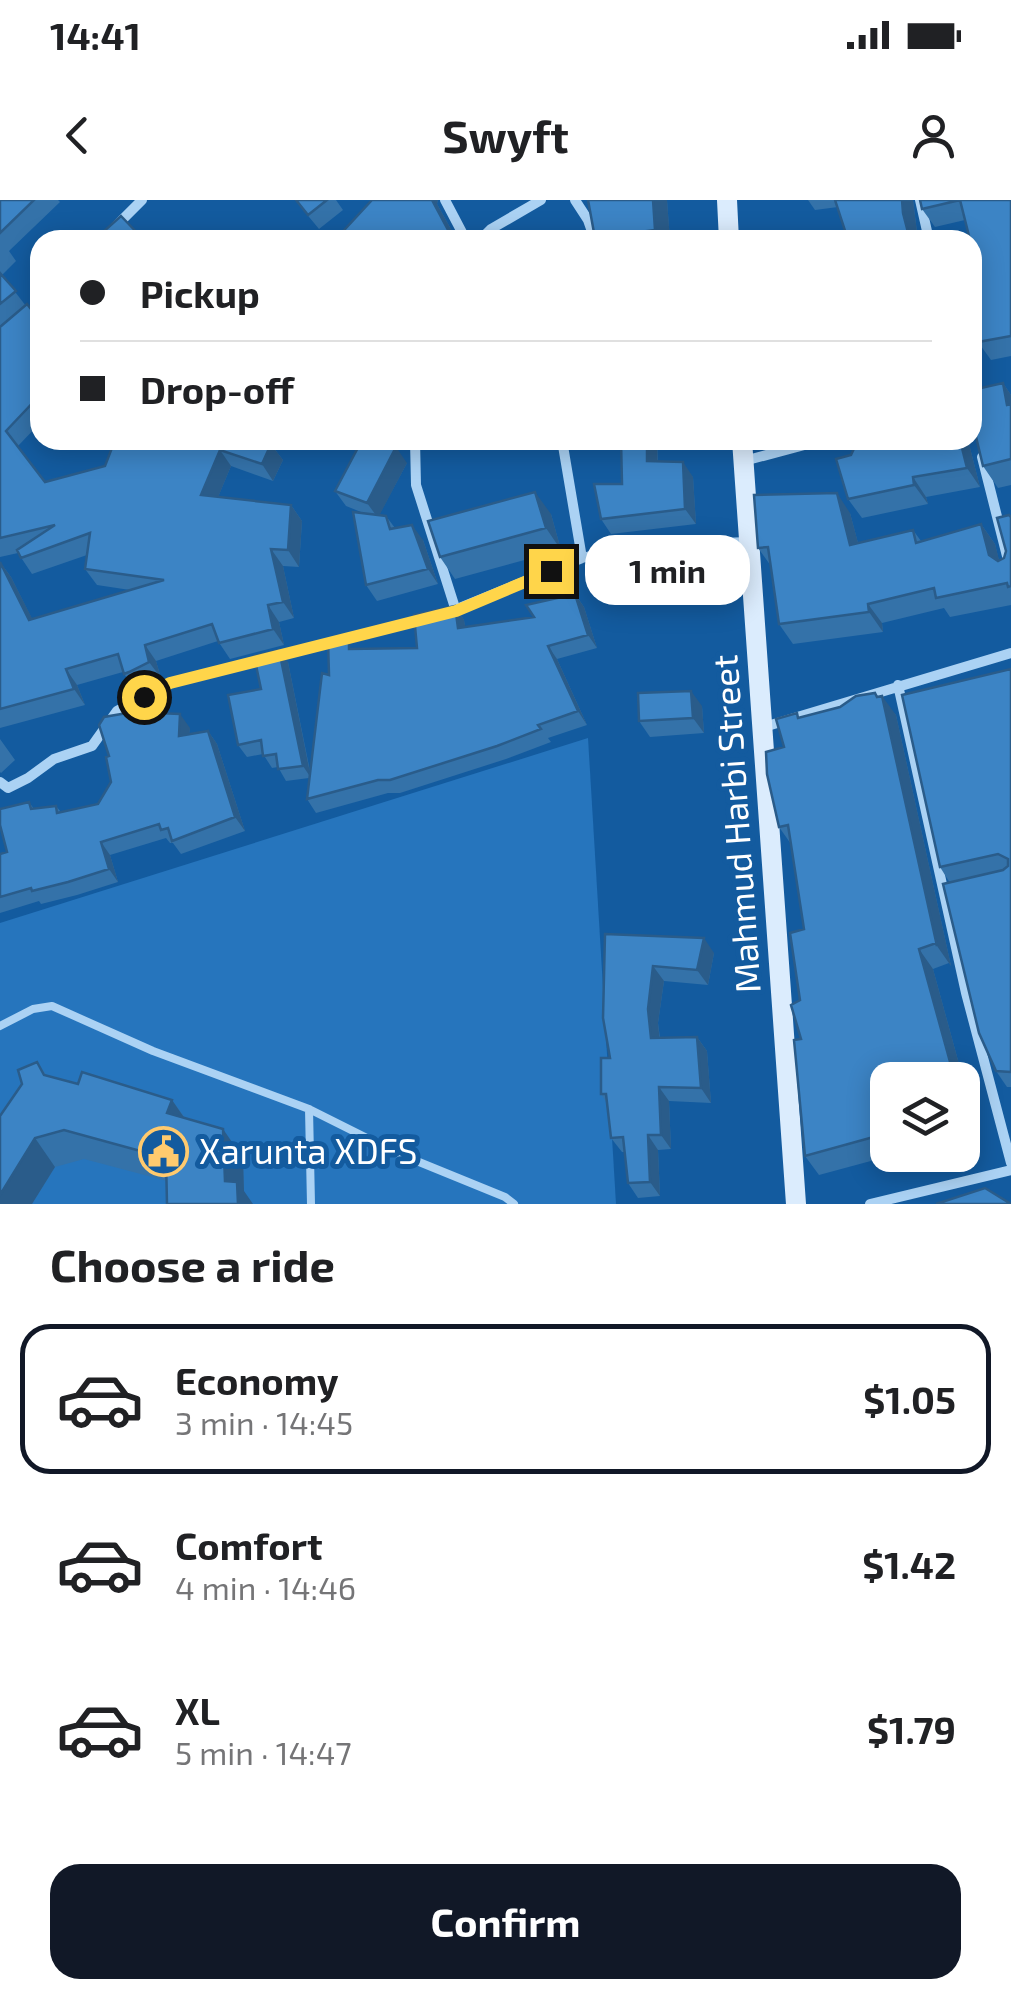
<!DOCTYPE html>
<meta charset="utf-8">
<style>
:root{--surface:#fff;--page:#f6f6f6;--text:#202124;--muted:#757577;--line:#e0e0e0;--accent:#111827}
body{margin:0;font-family:"Exo 2",sans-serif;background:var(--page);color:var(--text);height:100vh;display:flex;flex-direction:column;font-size:38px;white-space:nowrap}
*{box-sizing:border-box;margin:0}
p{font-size:32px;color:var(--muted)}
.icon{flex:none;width:55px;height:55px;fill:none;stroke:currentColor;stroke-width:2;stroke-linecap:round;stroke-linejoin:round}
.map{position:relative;height:1004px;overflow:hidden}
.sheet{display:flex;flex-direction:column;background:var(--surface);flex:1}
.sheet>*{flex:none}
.top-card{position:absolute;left:30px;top:30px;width:952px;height:220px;border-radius:30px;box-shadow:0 5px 25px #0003;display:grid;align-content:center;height:220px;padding:0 50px;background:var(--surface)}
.controls{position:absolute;left:870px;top:862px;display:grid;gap:20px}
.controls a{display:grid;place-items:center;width:110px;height:110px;border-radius:20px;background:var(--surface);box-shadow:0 5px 25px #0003;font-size:50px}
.end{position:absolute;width:45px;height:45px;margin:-22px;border:12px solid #ffd54a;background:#111;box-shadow:0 0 0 5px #111}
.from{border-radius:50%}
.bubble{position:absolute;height:70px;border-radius:30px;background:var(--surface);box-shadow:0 5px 25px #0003;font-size:32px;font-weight:700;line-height:70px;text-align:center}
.top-card b{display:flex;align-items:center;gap:35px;height:95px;font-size:38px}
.top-card b+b{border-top:2px solid var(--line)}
.top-card i{width:25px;height:25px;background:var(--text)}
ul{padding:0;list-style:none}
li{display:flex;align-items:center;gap:30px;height:150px;margin:0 20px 15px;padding:0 30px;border:5px solid transparent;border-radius:30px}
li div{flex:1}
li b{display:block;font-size:38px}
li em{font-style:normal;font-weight:700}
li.current{border-color:var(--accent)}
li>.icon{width:90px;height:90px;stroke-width:1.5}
h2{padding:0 50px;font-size:45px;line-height:120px}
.primary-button{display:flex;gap:20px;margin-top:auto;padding:20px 50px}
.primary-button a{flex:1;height:115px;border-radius:30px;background:var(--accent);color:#fff;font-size:40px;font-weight:700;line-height:115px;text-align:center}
.status{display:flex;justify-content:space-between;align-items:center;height:70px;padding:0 50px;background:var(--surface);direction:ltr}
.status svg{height:28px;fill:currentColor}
header{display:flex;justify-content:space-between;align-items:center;height:130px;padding:0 50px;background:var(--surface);font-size:45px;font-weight:700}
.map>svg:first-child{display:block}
.green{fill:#2675bd}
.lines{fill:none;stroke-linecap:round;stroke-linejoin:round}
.lane{stroke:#abd2f4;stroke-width:8}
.street{stroke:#abd2f4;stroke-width:10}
.secondary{stroke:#dbecfd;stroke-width:20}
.wall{fill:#3472a9}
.shaded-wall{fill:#2a5c8a}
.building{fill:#3c84c5;stroke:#2a5c8a;stroke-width:2.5}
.route{stroke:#ffd54a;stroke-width:12}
.labels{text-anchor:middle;stroke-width:10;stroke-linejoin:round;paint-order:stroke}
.street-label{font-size:35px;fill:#fff;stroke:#135b9f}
.poi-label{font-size:35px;fill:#fff;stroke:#135b9f;text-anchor:start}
</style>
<div class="status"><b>14:41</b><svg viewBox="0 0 49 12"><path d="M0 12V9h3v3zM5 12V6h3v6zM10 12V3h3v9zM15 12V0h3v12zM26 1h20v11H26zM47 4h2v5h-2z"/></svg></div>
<header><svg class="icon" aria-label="back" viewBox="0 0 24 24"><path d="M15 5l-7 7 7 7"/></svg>Swyft<svg class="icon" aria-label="person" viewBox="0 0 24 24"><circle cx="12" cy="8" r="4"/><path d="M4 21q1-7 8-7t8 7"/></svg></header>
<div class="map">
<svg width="1011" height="1004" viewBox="0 0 1011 1004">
<rect width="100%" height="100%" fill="#135b9f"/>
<path class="green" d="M588 538 616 1004H0V723Z"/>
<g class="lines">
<path class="lane" d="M0 826 33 809 52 806 153 851 309 909 397 953 505 997 514 1004
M309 909 311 1004"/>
<path class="street" d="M445 0 466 40
M575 0 588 20 595 40
M920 0 929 40
M102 40 142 0
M480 40 491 29 541 0
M415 240 416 285 456 411
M562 240 582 358
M982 257 1011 372
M744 261 823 240
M445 414 582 358 632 346 749 342
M898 485 966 793 1011 963
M764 527 1011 453
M0 582 8 588 28 578 54 559 92 546 117 511 170 483 424 419
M870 1004 1011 970"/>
<path class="secondary" d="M727 0 729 40
M742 240 796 1004"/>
</g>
<path class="wall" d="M0 0H58L60 2 9 51 16 61 2 75 26 106 31 109 40 99V223L18 246 45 282 105 266 115 240 273 247 283 260 273 281 231 266 218 297 291 305 302 321 299 367 283 366 294 418 279 422 284 445 230 459 218 441 156 461 161 478 141 489 135 490 123 472 77 485 85 505 0 528V362L11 377 32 419 130 390 97 385 85 369 87 355 32 374 18 353 0 357Z
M295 0H336L343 10 319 29Z
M372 0H438L437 4 457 40H335Z
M588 0H667L670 40H597Z
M808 0H913L918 40H848L838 7 815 10Z
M920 0H1011V156L991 160 978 142 976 133 972 135V73L978 72 965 20 935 27 922 9Z
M1003 183 1011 195V285L998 288 983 266Z
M471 240H513L477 248Z
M621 240H657L658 261 693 277 696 324 611 334 601 319 622 284Z
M858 240H968L980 287 926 297 928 304 862 318 848 299 851 255Z
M407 263 379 315 386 316 395 328 423 340 438 384 377 401 366 385V314L346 306 335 291Z
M850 313 858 343 913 330 921 341 981 324 995 344 999 361 1004 358 1011 317V405L950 417 944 408 882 423 883 432 793 444 779 424 771 366 758 348Z
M551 314 561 350 455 379 440 357Z
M575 394 584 407 597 448 557 459 587 525 548 538 551 542 506 559 400 593H388L316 613 307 599 309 578 286 581 278 567 272 568 263 554 247 557 238 545 261 489 288 462 310 571 329 475 417 448 455 406 464 420 465 427 534 417Z
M1011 469V887H1007L996 871 950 683 940 667Z
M878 497 896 515 951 766 949 763 933 769 979 937 962 941V880H888V955H893L819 975 805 956 800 800 804 729 791 644 779 627 784 547 801 518Z
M702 506 704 533 650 537 639 521Z
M190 528 189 534 208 531 217 544 245 631 181 654 173 643H170L166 638 110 655 118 682 77 695 41 704 39 701 0 713V654L7 652 29 602 34 609 56 606 61 612 98 604Z
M0 539 15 560 1 573 0 572Z
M605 734 714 753 708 785 664 781 658 823 660 838 697 837 707 851 711 903 669 901 671 949 658 950 660 996 638 998 628 983 624 952H622L611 938 607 903 601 894 610 858Z
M37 862 47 876 78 884 172 900 185 918 243 958 244 991 167 981 84 959 55 967 32 1004 22 884Z"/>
<path class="shaded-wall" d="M432 0H438L437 4 457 40 448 30Z
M653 0H667L670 40H663L655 30Z
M902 0H913L918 40H910L903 13Z
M1003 183 1011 195V210L1007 205Z
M259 240H276L273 247 283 260 273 281 262 264Z
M647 240H657L658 276 647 261Z
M960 240H968L980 287 967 268Z
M396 247 407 263 378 318 367 303Z
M220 250 231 266 212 312 201 295Z
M683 262 693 277 696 324 685 309Z
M913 277 926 297 928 304 914 285Z
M535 292 551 314 561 350 546 328Z
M837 293 850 313 864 365 850 345Z
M291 305 302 321 299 367 288 350Z
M981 324 995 344 1003 375 989 355Z
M412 325 423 340 438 384 428 369Z
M271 349 283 366 294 418 283 402Z
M0 362 11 377 41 436 29 420Z
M575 394 584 407 597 448 588 435Z
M868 404 882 423 883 432 869 412Z
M268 405 279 422 284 445 273 429Z
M455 406 464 420 468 441 458 428Z
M145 445 156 461 161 478 149 462Z
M548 446 557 459 587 525 578 511Z
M279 450 288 462 311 578 303 566Z
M66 469 77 485 85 505 74 489Z
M691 491 702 506 704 533 693 518Z
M882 496 896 515 951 766 937 746Z
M180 514 190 528 188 550 179 536Z
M208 531 217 544 245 631 235 617Z
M101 642 110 655 118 682 109 669Z
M704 738 714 753 708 785 697 770Z
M919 749 933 769 979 937 966 917 962 905V880H955Z
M653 766 664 781 658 823 661 853 651 838 648 809Z
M697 837 707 851 711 903 701 888Z
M659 887 669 901 671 949 661 935Z
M172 900 192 929 167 913Z
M223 929 243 958 244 991 253 1004H238L225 981Z
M648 935 658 950 660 996 650 982Z
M35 938 55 967 32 1004H0V995Z"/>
<path class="building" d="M0 0H34L0 33Z
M296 0H327L308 15Z
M372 0H432L448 30 435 40H335Z
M588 0H653L655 30 595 38Z
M835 0H902L903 13 910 40H848Z
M920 0H960L922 9Z
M960 0H1011V136L978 142 972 114V73L978 72 972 51V40H970Z
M121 16 144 40H94Z
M0 73 16 91 0 104Z
M40 99V195L6 231 45 282 105 266 115 240H260L271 244 262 264 220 250 201 295 291 305 288 350 271 349 283 402 268 405 273 429 219 443 212 424 145 445 149 462 129 472 124 474 118 454 66 469 74 489 0 509V362L29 420 164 380 85 369 90 333 21 358 17 350 55 325 0 338V127L27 104 31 109Z
M1003 183 1007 205 1011 204V259L983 266 972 220V190Z
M362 240H382L396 247 367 303 335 291Z
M621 240H647V261L683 262 685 309 601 319 594 284H622Z
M858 240H960L967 268 913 277 914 285 848 299 836 259 851 255Z
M535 292 546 328 440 357 428 321Z
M837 293 850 345 913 330 916 343 981 324 989 355 998 361 1004 358 1006 351 997 318 1009 315 1011 317V386L1008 387 1007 383 936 398 934 388 868 404 869 412 779 424 768 347 758 348 754 295Z
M353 312 386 316 390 329 412 325 428 369 366 385Z
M575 394 588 435 548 446 578 511 538 525 541 529 497 546 390 580H378L307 599 322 473 329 475 328 440H349V449L417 448 414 415 455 406 458 428 534 417 526 405Z
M279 450 303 566 278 569 276 554 263 556 261 540 238 545 228 495 261 489 254 456Z
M1011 469V872L996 871 979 833 943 684 1003 670 1008 666V659L998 654 940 667 902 495Z
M691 491 693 518 639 521 638 493Z
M875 493 877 497 882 496 937 746 936 743 919 749 955 880H888V933L805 956 794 840 801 839 791 805 800 800 790 733 804 729 788 625 779 627 767 574 766 552 784 547 776 519 797 513 798 518 840 507 856 496Z
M133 512 180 514 179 536 208 531 235 617 172 641 168 628 161 630 159 624 101 642 109 669 68 682 32 691 31 688 0 697V654L7 652 0 625V609L29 602 31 609 56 606 57 613 98 604 111 582 106 557 109 556 99 525 104 517Z
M605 734 704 738 697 770 653 766 648 809 651 838 697 837 701 888 659 887 661 935H648L650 982 628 983 623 937 611 938 606 894H601V858H610L603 818Z
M37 862 44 875 78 884 82 872 172 900 167 913 223 929 225 981 237 982 238 1004H167L166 958 64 930 35 938 0 995V916L22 884 18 870Z
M985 988 1011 1004H936Z"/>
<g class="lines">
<path class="route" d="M144 497 170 483 456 411 551 371"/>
</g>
<defs>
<symbol id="civic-ring" viewBox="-11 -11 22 22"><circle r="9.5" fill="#135b9f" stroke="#ffca6e" stroke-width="1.5"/><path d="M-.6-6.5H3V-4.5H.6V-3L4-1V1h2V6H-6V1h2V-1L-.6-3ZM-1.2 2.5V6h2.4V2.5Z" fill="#ffca6e"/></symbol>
</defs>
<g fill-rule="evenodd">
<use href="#civic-ring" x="136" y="924" width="55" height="55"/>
</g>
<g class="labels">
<g class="street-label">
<text transform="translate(737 624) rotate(-94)" y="12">Mahmud Harbi Street</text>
</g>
<g class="poi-label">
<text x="199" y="964">Xarunta XDFS</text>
</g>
</g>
</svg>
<div class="controls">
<a><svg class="icon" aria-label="layers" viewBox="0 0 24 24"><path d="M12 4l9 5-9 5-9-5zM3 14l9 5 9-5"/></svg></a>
</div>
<i class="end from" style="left:144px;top:497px"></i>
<i class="end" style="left:551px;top:371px"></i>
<div class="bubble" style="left:585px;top:335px;width:165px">1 min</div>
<div class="top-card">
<b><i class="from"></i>Pickup</b>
<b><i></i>Drop-off</b>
</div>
</div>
<section class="sheet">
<h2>Choose a ride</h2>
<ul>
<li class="current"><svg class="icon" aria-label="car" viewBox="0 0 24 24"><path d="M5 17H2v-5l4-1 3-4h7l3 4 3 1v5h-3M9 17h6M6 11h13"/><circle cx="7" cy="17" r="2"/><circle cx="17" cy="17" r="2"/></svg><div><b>Economy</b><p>3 min · 14:45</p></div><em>$1.05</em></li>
<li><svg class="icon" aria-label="car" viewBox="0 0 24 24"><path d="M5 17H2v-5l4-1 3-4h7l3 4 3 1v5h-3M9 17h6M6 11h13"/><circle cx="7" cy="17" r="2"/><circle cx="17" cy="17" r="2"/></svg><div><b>Comfort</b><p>4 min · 14:46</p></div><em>$1.42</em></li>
<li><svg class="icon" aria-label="car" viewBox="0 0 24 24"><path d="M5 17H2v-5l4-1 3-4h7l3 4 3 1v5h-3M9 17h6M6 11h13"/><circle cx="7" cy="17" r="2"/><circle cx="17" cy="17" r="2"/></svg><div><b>XL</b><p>5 min · 14:47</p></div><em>$1.79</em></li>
</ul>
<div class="primary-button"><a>Confirm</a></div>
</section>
